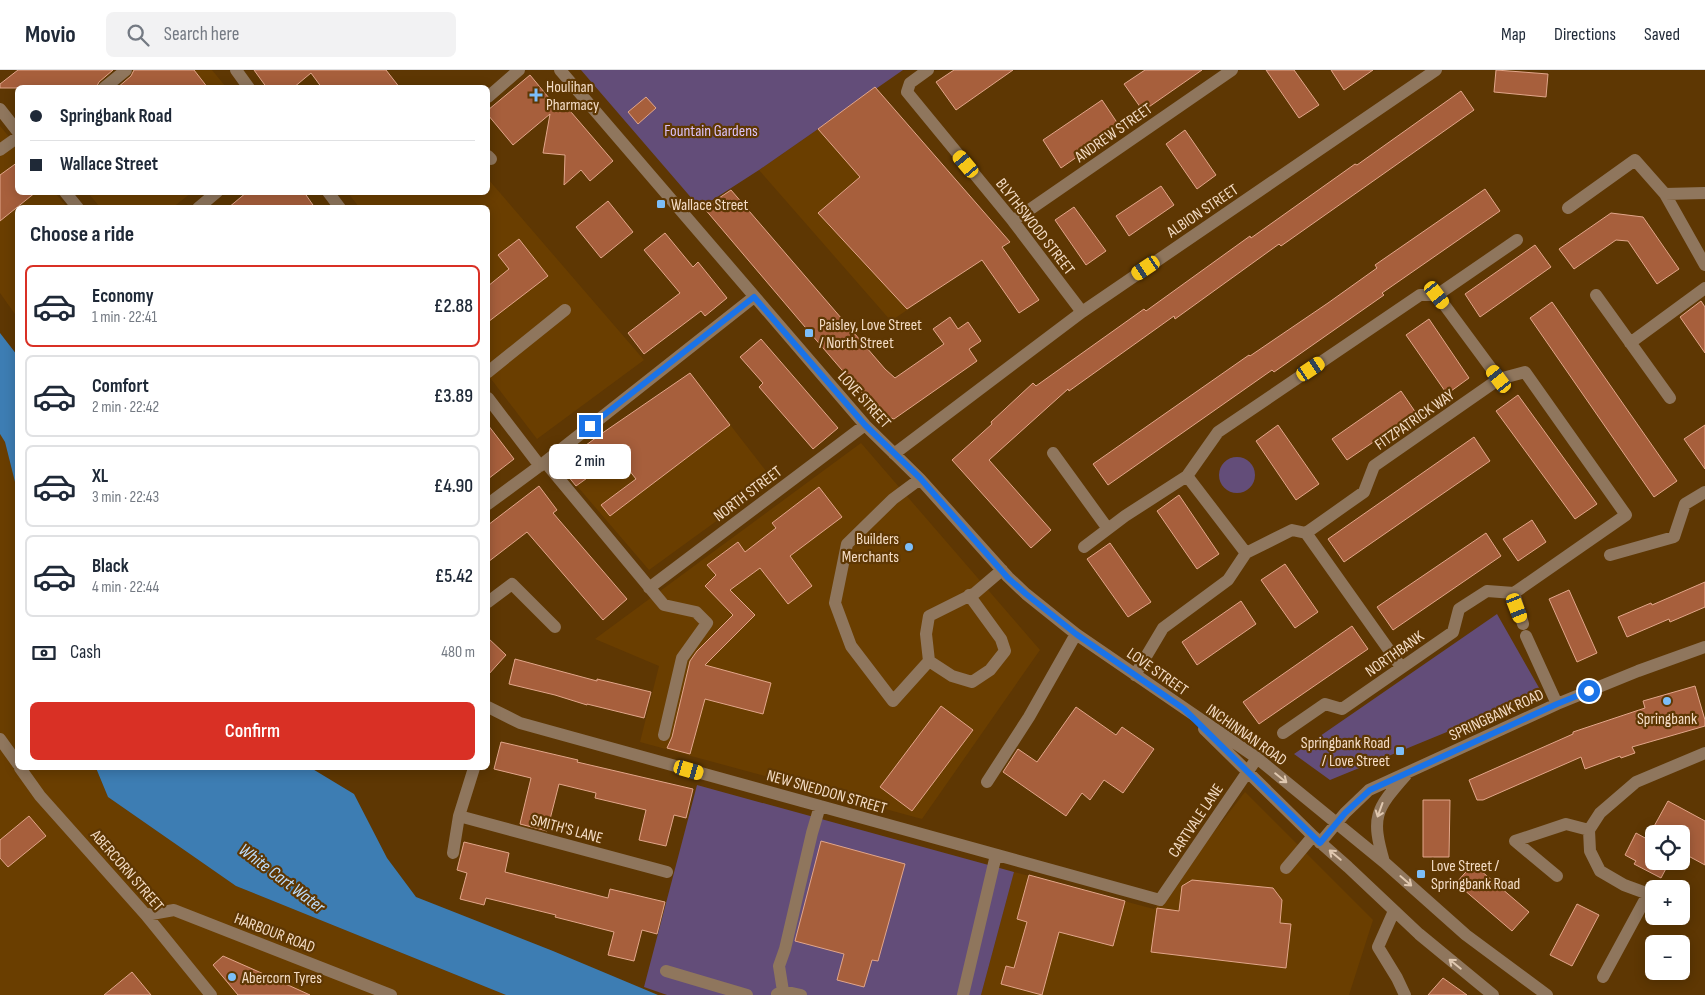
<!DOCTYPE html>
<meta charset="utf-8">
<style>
:root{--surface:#fff;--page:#f2f2f3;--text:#1f2937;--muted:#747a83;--line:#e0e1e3;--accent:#d93025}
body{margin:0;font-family:"Sofia Sans Condensed",sans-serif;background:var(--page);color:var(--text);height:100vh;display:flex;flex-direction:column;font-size:19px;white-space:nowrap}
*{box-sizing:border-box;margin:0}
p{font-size:16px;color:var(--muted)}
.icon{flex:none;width:28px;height:28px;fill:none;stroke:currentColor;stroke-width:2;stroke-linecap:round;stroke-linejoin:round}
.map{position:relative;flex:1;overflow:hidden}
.panel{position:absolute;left:15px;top:135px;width:475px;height:565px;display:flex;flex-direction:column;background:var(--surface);border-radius:8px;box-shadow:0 2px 12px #0003}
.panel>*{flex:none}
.banner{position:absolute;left:15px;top:15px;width:475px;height:110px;border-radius:8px;box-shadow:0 2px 12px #0003;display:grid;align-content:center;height:110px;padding:0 15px;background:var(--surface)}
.tools{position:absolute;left:1645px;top:755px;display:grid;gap:10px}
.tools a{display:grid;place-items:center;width:45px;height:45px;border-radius:8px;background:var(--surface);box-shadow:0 2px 12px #0003;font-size:25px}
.end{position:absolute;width:22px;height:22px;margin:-11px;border:6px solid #1a73e8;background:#fff;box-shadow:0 0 0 2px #fff}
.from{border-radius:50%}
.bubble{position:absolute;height:35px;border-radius:8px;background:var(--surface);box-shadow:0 2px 12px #0003;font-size:16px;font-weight:600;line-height:35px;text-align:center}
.car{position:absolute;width:15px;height:30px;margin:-15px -8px;border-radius:6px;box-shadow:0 0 4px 1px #0007;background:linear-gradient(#f5c518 24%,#345 0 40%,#f5c518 0 76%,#345 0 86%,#f5c518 0)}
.banner b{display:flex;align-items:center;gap:18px;height:48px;font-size:19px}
.banner b+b{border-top:1px solid var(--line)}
.banner i{width:12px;height:12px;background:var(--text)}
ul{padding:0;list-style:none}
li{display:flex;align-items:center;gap:15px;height:82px;margin:0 10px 8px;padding:0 5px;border:2px solid var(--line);border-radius:8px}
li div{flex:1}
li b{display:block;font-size:19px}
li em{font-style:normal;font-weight:600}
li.active{border-color:var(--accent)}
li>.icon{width:45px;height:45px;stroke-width:1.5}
h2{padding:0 15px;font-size:22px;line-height:60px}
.pay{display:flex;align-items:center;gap:12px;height:55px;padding:0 15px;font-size:19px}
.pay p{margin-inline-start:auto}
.button{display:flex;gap:10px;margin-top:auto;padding:10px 15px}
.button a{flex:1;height:58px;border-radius:8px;background:var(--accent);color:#fff;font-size:20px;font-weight:600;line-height:58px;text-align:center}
header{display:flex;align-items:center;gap:30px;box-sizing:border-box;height:70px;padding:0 25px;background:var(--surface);border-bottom:1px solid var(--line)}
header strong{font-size:24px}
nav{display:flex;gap:28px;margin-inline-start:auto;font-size:18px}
.search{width:350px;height:45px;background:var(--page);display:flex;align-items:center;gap:12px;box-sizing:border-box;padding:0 18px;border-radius:8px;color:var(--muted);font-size:19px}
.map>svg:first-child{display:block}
.built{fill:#6a3e00}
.green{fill:#634d79}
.water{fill:#3d7db3}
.building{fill:#a75f3c;stroke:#e2a68a}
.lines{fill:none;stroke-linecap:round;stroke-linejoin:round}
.minor{stroke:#8f765d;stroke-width:12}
.oneway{stroke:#e0c8b0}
.route{stroke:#1a73e8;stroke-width:6}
.poi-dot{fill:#7cbef9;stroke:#5e3703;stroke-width:2}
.labels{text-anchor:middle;stroke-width:4.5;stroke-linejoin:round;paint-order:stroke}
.poi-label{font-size:16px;fill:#f4dcc5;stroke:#5e3703;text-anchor:start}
.park-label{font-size:16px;fill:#dbc1f9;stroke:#5e3703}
.street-label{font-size:16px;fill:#f4dcc5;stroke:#5e3703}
.water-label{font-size:18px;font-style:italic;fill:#bcdcfb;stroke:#5e3703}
</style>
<header>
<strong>Movio</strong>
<div class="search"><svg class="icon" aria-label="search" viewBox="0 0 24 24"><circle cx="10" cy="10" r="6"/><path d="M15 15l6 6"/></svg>Search here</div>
<nav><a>Map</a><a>Directions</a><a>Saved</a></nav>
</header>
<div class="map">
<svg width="1705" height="925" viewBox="0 0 1705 925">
<rect width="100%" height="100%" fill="#5e3703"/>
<path class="built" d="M135 0H212L226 17 117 18 133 5 131 3Z
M876 19 1007 171 891 251 759 100Z
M0 56 17 76 18 122 55 123 67 137 18 138 17 247 0 223Z
M488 109 644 290 537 369 488 305V138L359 137 348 123 488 122Z
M88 123H191L172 138 100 137Z
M690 303 773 410 649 500 559 395 601 364Z
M0 364 5 372 17 420 18 698H96L108 727 236 816 506 925H0Z
M861 373 1040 580 922 749 640 672 659 596 595 569Z
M1245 722 1373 850 1349 925H981L1014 802 1154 839Z"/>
<path class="green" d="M581 0H903L759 100 700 138Z
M1219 405a18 18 0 1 1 36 0a18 18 0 1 1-36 0Z
M1497 544 1542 623 1330 710 1294 684Z
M697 715 1014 802 981 925H667L644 917Z"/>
<path class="water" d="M0 263 17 285V420L5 372 0 364Z
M96 698H311L354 724 387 788 416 827 553 881 658 925H506L236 816 108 727Z"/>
<path class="building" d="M18 0H113L99 12 96 18H0V14Z
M134 0H194L208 18H117L131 6Z
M254 0H386L400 18H322L311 3 293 18H267Z
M954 0H1013L956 40 936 12Z
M1145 0H1202L1143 41 1124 14Z
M1266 0H1294L1319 35 1299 48Z
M1331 0H1373L1344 20Z
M1496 0 1548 4 1546 27 1494 22Z
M530 5 559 40 565 35 613 91 590 111 581 100 564 115 565 85 543 83 550 44 513 75 488 45V40Z
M875 17 1010 172 1002 177 1039 230 1019 243 982 190 907 239 818 143 860 107 818 59Z
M1461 21 1474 40 1281 176 1279 174 1175 249 1174 246 1069 321 1068 319 989 390 1051 460 1031 478 952 390 992 354 991 352 1033 313 1036 316 1144 239 1146 241 1250 166 1251 168 1355 94 1357 95Z
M646 27 656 38 638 54 628 42Z
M1102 30 1120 57 1061 98 1043 70Z
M1185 60 1216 105 1197 119 1166 74Z
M18 92V122H36L0 151V105Z
M1161 116 1174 135 1129 166 1116 146Z
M1485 119 1500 141 1382 223 1384 225 1274 302 1272 300 1108 415 1093 394 1249 285 1250 286 1328 233 1377 198 1375 195Z
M731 120 885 299 895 308 944 274 933 259 950 247 958 259 968 252 981 271 969 279 977 291 894 349 885 346 860 321 811 264 704 138Z
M247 122H304L315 138H228Z
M608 131 633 162 601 188 576 157Z
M1074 137 1106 181 1086 195 1055 150Z
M1611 143 1643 147 1679 199 1657 214 1628 171 1616 170 1574 199 1559 179Z
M665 163 693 197 698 192 727 228 705 246 701 241 644 284 628 263 680 223 644 180Z
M519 169 548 206 488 252V216L509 199 498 185Z
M1535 175 1551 197 1480 247 1465 224Z
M1701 231 1705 237V283L1680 247Z
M1552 232 1677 411 1654 427 1530 248Z
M1429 249 1469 308 1447 324 1406 265Z
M761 269 838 358 813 379 759 317 763 313 740 287Z
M690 303 730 355 610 446 601 435 636 409 618 386 576 416 559 395 601 364Z
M1401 321 1416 343 1347 390 1332 369Z
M1518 325 1597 434 1575 449 1496 341Z
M488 355 514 389 488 409Z
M1278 355 1319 414 1296 430 1256 371Z
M1705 355V399L1684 369Z
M1474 367 1490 391 1344 492 1328 469Z
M539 416 557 440 553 443 627 529 603 550 527 462 488 492V455Z
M819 417 842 447 790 486 812 516 788 534 760 498 730 520 755 545 705 595 771 613 763 644 705 629 690 684 667 678 672 667 690 591 697 581 733 545 705 516 716 505 707 495 738 472 745 482 776 458 772 453Z
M1179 425 1219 484 1197 499 1157 441Z
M1532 450 1546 472 1518 491 1503 469Z
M1486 463 1501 486 1393 560 1377 537Z
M1110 473 1151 532 1128 547 1087 489Z
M1285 494 1318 542 1295 558 1261 510Z
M1705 512V537L1670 552 1669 549 1627 567 1618 547 1651 533 1652 535Z
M1569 520 1597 583 1577 592 1549 529Z
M1241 531 1256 554 1197 595 1182 572Z
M1352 556 1368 579 1259 654 1243 632Z
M488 568 506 585 488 605Z
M515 589 597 611V609L651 622 644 648 587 634V635L555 625 509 614Z
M1695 616 1705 650V656L1632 677 1635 683 1621 688 1620 686 1585 699 1581 687 1483 730H1477L1469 710 1573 664V662L1645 638 1643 631Z
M941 636 973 660 912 741 880 717Z
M1076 637 1116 665 1122 657 1154 679 1123 723 1104 710 1090 730 1082 723 1066 746 1003 702 1018 679 1037 692Z
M501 672 578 690 577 692 693 719 686 748 674 745 666 776 639 770 646 740 595 728 596 723 559 714 547 761 520 754 531 708 494 699Z
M1423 730H1450L1449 787H1423Z
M1668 731 1705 751V795L1681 782V764H1654V791H1670L1661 808 1634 794 1636 791 1625 785 1636 763 1647 769Z
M29 746 46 766 8 797 0 788V770Z
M821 771 905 794 878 891 872 890 864 917 837 910 844 884 795 871Z
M464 772 509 783 505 802 608 828 610 819 665 832 657 864 642 860 634 891 608 885 614 862 555 847 556 845 486 828 484 835 460 829 467 803 457 800Z
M1473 794 1529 842 1512 861 1456 813Z
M1029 805 1125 831 1113 876 1059 862 1042 925 1001 914 1006 896 1014 898 1027 852 1017 849Z
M1192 810 1273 818 1282 830 1280 853 1291 854 1286 898 1151 882 1157 838 1179 841 1182 816Z
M1577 834 1599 845 1572 896 1550 885Z
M223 886 266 905 310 925H238L213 895Z
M132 902 151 925H104Z
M1443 908 1467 925H1428Z"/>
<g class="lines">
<path class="minor" d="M236 0 249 18
M560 0 865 355 920 409 1008 507 1026 524 1076 564 1257 688 1384 792 1466 865 1547 925
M928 0 910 13 907 22 1013 151 1082 242
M104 18 126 0
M488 27 519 0
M0 39 18 62
M0 80 18 67
M488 86 491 89
M65 122 78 138
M328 122 340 138
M1665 124 1705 123
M198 138 217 122
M1568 138 1635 90 1665 124 1705 195
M1013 151 1232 0
M1437 225 1517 170
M1596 225 1670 328
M1630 273 1705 218
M488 302 565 240
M488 328 540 396
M1053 383 1108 459
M894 384 1082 242 1436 0
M545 392 664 535 696 542 707 553 682 588 664 665
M1187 406 1246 483
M920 409 893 429 847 474 835 533 851 576 893 631 929 591 926 564 929 546 975 523 1002 500
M488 434 545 392 754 227
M1306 463 1401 597
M1084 477 1125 446 1187 406 1218 362 1420 225H1437L1499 309
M1610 485 1674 467 1685 434 1705 422
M649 518 865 355
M1514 523 1523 554
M488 532 512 514 555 557
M1526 566 1557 634
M929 591 952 606 972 612 990 600 1005 581 1001 569 969 525
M1135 605 1163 558 1228 510 1246 483 1292 460 1306 463 1364 422 1374 396 1499 309 1525 302 1626 445 1514 523
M488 637 520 653 1160 830 1257 688
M1204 659 1313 766 1348 797 1419 864 1493 925
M1283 663 1325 634 1342 639 1453 562 1459 539 1487 521 1514 523
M0 669 18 694
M20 698 40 726 146 845 211 925
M987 712 1029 647 1076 564
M459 746 667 802
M1320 773 1345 743 1369 720 1557 634 1638 601 1705 577
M453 783 459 746 474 698
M1384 792C1371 747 1375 740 1406 705
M1286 798 1313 766
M1557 806 1515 771 1566 754 1589 760
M1654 826 1624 815 1600 801 1590 781 1589 760 1600 743 1636 712 1705 683
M1394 841 1378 877 1397 908 1405 925
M146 845 174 840 391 925
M666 901 747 925
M1603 907 1648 824
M783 921 779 896 785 879 812 763 820 736
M777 924 783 921 801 925
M963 925 996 785"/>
</g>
<defs><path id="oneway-shaft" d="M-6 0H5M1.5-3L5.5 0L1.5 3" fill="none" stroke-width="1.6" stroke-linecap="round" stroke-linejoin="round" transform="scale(1.25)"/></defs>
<g class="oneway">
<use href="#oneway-shaft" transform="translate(1281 708) rotate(39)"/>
<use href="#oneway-shaft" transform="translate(1380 740) rotate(110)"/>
<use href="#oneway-shaft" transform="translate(1335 785) rotate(-140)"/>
<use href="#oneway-shaft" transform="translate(1406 811) rotate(41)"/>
<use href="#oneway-shaft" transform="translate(1455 894) rotate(-141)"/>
</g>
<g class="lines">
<path class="route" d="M590 356 754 227 865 355 920 408 1008 508 1026 524 1076 564 1184 639 1320 773 1345 743 1370 720 1557 634 1589 621"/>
</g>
<g class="poi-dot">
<path d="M533.5 17.5h5v5h5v5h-5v5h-5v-5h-5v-5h5z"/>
<rect x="656" y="129" width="10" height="10" rx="2.5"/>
<rect x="804" y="258" width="10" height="10" rx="2.5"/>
<circle cx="909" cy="477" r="5"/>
<circle cx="1667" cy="631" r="5"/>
<rect x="1395" y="676" width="10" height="10" rx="2.5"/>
<rect x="1416" y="799" width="10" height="10" rx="2.5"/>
<circle cx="232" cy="907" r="5"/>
</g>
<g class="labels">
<g class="poi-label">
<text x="546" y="22">Houlihan<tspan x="546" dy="18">Pharmacy</tspan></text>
<text x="671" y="140">Wallace Street</text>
<text x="819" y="260">Paisley, Love Street<tspan x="819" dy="18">/ North Street</tspan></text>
<text x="899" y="474" text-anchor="end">Builders<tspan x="899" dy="18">Merchants</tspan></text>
<text x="1667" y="654" text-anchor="middle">Springbank</text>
<text x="1390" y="678" text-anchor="end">Springbank Road<tspan x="1390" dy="18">/ Love Street</tspan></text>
<text x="1431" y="801">Love Street /<tspan x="1431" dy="18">Springbank Road</tspan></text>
<text x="242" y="913">Abercorn Tyres</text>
</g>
<g class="park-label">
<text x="711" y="66">Fountain Gardens</text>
</g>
<g class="street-label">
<text transform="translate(1113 62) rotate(-35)" y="6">ANDREW STREET</text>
<text transform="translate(1202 140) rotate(-34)" y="6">ALBION STREET</text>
<text transform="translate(1036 156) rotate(52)" y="6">BLYTHSWOOD STREET</text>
<text transform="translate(865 329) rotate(48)" y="6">LOVE STREET</text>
<text transform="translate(1414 349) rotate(-35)" y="6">FITZPATRICK WAY</text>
<text transform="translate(747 423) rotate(-37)" y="6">NORTH STREET</text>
<text transform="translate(1394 583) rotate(-35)" y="6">NORTHBANK</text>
<text transform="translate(1158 601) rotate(35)" y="6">LOVE STREET</text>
<text transform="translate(1496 644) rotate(-25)" y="6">SPRINGBANK ROAD</text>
<text transform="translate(1247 664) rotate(35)" y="6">INCHINNAN ROAD</text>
<text transform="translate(827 721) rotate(16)" y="6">NEW SNEDDON STREET</text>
<text transform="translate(1195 750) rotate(-56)" y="6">CARTVALE LANE</text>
<text transform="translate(567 758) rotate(15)" y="6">SMITH'S LANE</text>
<text transform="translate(128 800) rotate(49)" y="6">ABERCORN STREET</text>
<text transform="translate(275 862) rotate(21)" y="6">HARBOUR ROAD</text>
</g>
<g class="water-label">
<text transform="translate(282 808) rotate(37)" y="6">White Cart Water</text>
</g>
</g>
</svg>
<div class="tools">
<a><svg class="icon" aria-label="locate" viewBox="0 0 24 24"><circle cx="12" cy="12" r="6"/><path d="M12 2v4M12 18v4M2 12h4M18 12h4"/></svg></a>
<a>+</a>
<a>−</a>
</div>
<i class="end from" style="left:1589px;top:621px"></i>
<i class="end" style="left:590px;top:356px"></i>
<div class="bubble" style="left:549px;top:374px;width:82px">2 min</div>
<i class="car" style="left:966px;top:94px;rotate:320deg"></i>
<i class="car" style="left:1146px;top:198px;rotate:236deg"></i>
<i class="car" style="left:1437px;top:225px;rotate:143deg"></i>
<i class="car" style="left:1311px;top:299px;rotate:56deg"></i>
<i class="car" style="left:1499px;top:309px;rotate:323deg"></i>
<i class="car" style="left:1517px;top:538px;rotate:159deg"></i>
<i class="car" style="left:689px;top:700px;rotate:106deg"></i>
<div class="banner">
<b><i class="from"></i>Springbank Road</b>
<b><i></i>Wallace Street</b>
</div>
<section class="panel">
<h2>Choose a ride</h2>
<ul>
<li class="active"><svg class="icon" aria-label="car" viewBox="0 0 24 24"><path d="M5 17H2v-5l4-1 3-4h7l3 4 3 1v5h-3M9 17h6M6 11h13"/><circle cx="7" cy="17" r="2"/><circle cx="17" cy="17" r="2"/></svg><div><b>Economy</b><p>1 min · 22:41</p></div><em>£2.88</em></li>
<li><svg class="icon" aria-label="car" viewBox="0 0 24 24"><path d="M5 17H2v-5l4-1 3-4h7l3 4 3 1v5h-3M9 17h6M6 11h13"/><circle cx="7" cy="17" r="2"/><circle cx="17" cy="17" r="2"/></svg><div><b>Comfort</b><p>2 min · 22:42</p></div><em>£3.89</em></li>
<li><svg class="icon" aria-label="car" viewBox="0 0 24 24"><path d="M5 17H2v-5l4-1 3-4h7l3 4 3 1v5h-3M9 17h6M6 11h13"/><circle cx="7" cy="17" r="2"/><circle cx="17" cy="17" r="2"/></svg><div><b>XL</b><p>3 min · 22:43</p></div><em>£4.90</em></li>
<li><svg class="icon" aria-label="car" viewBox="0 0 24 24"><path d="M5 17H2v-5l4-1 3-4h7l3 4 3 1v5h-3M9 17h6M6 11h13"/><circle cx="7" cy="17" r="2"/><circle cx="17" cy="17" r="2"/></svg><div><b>Black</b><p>4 min · 22:44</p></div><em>£5.42</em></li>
</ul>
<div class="pay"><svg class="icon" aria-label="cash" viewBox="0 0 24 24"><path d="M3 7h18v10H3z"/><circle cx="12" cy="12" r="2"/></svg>Cash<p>480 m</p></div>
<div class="button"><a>Confirm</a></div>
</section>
</div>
